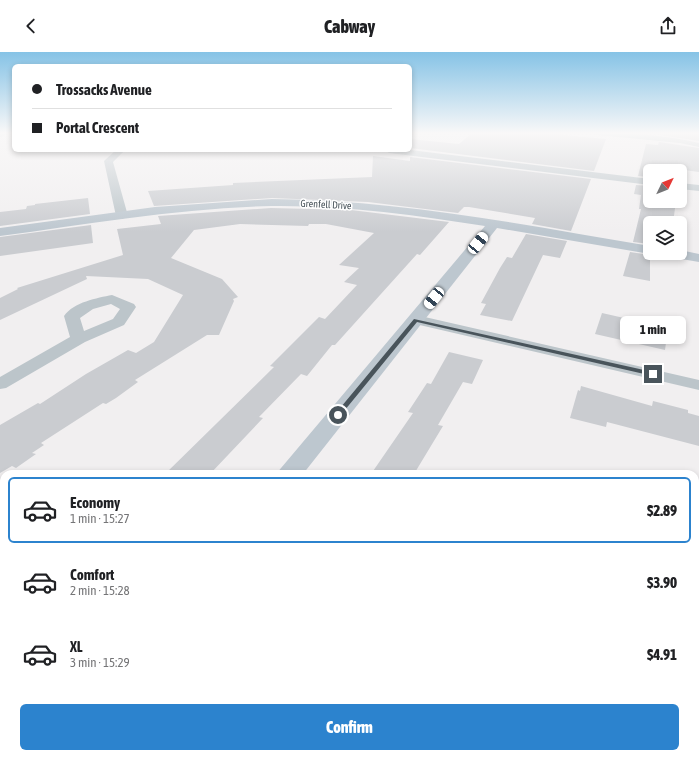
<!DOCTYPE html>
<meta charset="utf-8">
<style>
:root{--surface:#fff;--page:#f6f6f6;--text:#202124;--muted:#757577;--line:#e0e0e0;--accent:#2c83ce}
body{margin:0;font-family:"Asap Condensed",sans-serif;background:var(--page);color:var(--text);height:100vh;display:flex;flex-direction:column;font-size:15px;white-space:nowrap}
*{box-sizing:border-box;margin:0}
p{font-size:13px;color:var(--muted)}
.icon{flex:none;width:22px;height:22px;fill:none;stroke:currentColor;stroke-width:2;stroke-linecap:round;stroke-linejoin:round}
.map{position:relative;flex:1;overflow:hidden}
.side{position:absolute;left:0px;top:418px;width:699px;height:288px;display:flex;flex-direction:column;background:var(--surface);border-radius:12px 12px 0 0;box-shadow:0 2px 6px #0003}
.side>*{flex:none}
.hud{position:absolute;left:12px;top:12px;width:400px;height:88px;border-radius:6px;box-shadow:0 2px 6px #0003;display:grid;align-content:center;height:88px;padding:0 20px;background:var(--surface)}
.needle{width:26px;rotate:47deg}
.controls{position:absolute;left:643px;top:112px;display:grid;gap:8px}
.controls a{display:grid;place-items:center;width:44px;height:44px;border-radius:6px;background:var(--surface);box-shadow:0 2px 6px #0003;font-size:20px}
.end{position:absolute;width:18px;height:18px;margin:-9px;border:5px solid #49545b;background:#fff;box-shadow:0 0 0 2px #fff}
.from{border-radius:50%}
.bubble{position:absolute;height:28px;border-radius:6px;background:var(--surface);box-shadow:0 2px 6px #0003;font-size:13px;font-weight:800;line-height:28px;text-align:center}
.car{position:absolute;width:12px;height:24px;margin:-12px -6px;border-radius:5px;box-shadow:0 0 3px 1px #0007;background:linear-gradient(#fff 24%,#345 0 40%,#fff 0 76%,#345 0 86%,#fff 0)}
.hud b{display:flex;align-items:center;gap:14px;height:38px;font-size:15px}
.hud b+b{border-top:1px solid var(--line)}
.hud i{width:10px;height:10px;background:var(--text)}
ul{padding:7px 0 0;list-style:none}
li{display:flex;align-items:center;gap:12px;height:66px;margin:0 8px 6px;padding:0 12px;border:2px solid transparent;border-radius:6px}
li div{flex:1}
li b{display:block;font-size:15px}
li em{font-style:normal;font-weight:800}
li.current{border-color:var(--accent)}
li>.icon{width:36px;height:36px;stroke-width:1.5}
.action{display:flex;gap:8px;margin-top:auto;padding:8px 20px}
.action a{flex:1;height:46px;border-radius:6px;background:var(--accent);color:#fff;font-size:16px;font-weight:800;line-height:46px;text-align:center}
header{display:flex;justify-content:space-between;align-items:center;height:52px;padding:0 20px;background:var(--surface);font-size:18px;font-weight:800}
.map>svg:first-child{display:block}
.building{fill:#caccd0}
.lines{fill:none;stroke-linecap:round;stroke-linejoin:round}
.street{fill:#bcc5ca;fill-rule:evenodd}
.secondary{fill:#bdc7cf;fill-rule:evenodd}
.route{fill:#49545b}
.labels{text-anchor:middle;stroke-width:3;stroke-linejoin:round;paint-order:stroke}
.far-street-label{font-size:10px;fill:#49545b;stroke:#fff}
</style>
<header><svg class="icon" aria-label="back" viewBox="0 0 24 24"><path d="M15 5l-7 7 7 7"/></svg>Cabway<svg class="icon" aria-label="share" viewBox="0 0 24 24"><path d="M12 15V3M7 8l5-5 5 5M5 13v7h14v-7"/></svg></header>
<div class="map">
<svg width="699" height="706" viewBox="0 0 699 706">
<rect width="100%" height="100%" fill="#f1eff0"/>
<path class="building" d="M472 81H540L606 87 594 119 410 96V87L459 92Z
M660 81H699V89L660 83Z
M659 90 699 96V120L677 117V119H650V125L638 124 646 92 658 93Z
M373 104 410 109V105L591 127 571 179 532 172 535 166 469 155H464L458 161 368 150 272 146 154 154 148 139 233 133V131L372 125Z
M636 133 650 134V149H676L673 171H650V192L633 190 641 157H639L641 143 634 142Z
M88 146 90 162 0 174V160L26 157 27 154 35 153V152Z
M271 156 351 158 449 170 420 203 417 202 335 293H332L307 324 301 322 259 365 263 366 210 422H165L274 315 270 314 319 265 325 267 357 233 344 230 359 216 339 213 374 181 326 172H309L308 174 240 172 194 178 171 206 222 227 238 245 233 247 234 249 219 283H207L135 328 138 330 116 346 106 352 103 351 41 391 44 393 32 401 36 402 16 416 12 414 0 421V373L38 351 40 352 86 322 128 298 136 301 154 290 183 243 148 227 86 224 87 227 0 268V246L18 237 17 236 123 203 117 177 161 172 158 164Z
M91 173 93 191 0 204V185Z
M526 182 567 189 560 206 543 203 512 269 480 263 486 252 481 251 500 216 507 205 512 206Z
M630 200 650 203V229L623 224Z
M602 261 668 276 665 298 595 282Z
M449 300 483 308 472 332 463 330 438 373 443 374 414 422H371L413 361 408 360 427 331 431 332Z
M581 334 652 354 653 349 688 358V361L699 364V394L607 370 606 375 570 366 578 338 580 339Z"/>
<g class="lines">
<path class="street" d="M0 81H11L0 85Z
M594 81C629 81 665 83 699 91V95L680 91 598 83Z
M116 98H125L113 110 128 164 122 167 116 164 104 109Z
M385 98H410L650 127V133L389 101Z
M680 131 699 133V139L680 137Z
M112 243 134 252 136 255 124 273 85 290 6 336 0 337V325L70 285 64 264C74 250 97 246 112 243ZM111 252 120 257 113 267 84 279 80 266 93 257Z
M416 263 699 328V338L411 271 408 268 411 265Z
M695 615 699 616V646L695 645Z"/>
<path class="secondary" d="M272 147C400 148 525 173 650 194V201H655L650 202 497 176 303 422H276L485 174C415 163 342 153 271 154 180 156 90 172 0 184V176L155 155Z
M680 198 699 202V210L664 204 662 201H680Z
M17 702H58L57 706H15Z"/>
</g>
<linearGradient id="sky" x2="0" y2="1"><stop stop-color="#86c3e6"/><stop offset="0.45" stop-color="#f9f8f8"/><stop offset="1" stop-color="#f9f8f8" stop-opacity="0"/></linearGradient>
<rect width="699" height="180" fill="url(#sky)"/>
<path class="route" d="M414 267 653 320 656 322 653 324 417 270 340 364H336V361Z"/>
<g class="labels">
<g class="far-street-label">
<text transform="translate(326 152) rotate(3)" y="4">Grenfell Drive</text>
</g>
</g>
</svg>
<div class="controls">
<a><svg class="needle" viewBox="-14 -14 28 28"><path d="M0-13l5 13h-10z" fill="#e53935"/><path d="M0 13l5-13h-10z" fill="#757577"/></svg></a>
<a><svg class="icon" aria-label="layers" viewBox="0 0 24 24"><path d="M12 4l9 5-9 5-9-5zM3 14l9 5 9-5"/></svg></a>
</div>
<i class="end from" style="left:338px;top:363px"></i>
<i class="end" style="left:653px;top:322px"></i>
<div class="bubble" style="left:620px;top:264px;width:66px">1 min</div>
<i class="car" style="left:478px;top:191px;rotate:39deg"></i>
<i class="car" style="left:434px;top:246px;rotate:219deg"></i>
<div class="hud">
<b><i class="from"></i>Trossacks Avenue</b>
<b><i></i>Portal Crescent</b>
</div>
<section class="side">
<ul>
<li class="current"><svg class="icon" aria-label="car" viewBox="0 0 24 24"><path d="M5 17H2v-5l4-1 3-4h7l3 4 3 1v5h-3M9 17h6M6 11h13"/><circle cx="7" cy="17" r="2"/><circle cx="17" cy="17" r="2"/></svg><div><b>Economy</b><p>1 min · 15:27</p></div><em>$2.89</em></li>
<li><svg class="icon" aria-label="car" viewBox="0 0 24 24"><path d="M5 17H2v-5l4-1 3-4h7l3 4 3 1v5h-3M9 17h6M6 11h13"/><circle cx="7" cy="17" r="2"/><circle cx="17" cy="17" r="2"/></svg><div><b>Comfort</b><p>2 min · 15:28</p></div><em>$3.90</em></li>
<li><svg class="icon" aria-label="car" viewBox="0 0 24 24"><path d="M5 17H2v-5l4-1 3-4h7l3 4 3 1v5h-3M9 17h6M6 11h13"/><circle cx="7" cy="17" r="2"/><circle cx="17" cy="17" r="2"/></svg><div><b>XL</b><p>3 min · 15:29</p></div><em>$4.91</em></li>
</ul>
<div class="action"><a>Confirm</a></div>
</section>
</div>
